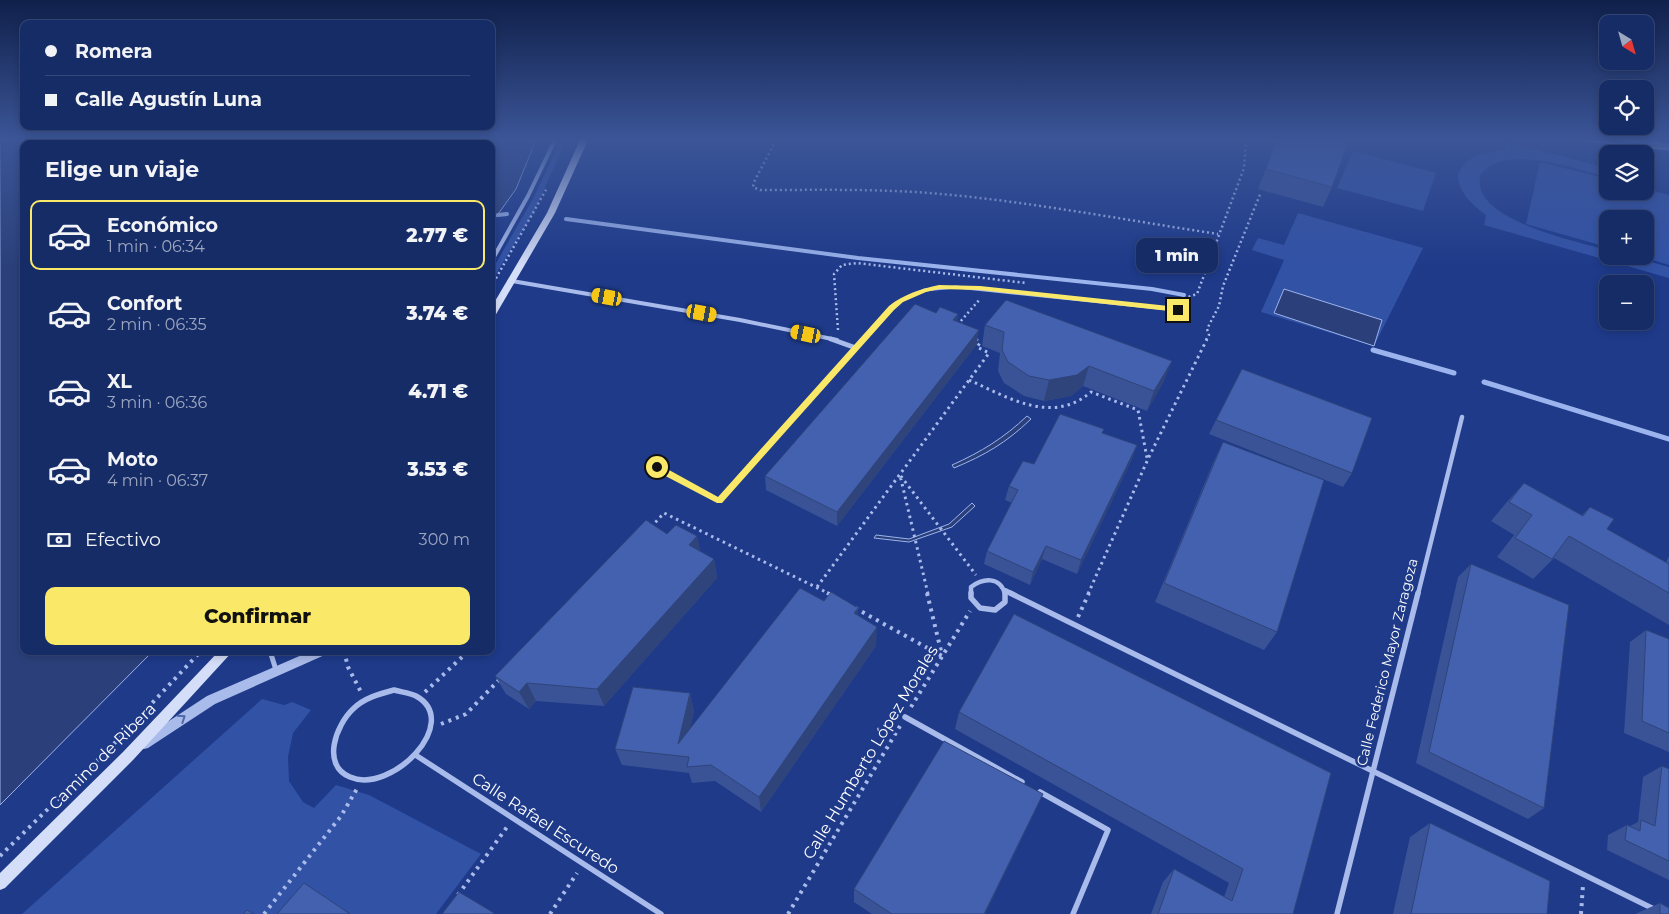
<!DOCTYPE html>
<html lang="es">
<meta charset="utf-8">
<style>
:root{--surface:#162c67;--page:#1f346d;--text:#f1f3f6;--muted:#9ea7c0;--line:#35487b;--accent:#fae968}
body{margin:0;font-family:Montserrat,sans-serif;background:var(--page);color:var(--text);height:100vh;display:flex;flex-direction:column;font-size:19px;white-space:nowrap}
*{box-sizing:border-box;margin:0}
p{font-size:16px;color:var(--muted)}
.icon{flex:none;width:28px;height:28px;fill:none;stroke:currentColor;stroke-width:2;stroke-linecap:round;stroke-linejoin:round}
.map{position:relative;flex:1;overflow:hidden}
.sheet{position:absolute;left:20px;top:140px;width:475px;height:515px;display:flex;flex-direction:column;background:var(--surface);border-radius:10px;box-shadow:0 2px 8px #0003,0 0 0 1px var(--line)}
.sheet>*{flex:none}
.top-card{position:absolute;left:20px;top:20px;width:475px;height:110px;border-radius:10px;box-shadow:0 2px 8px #0003,0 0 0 1px var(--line);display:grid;align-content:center;height:110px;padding:0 25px;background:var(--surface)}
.needle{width:32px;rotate:143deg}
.buttons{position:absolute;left:1599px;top:15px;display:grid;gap:10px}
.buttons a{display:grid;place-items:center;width:55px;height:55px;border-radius:10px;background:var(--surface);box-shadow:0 2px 8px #0003,0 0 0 1px var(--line);font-size:25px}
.end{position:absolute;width:22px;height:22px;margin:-11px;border:6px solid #fae968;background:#111;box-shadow:0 0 0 2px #111}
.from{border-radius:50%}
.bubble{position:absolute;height:35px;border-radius:10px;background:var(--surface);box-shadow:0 2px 8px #0003,0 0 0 1px var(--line);font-size:16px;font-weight:800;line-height:35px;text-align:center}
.car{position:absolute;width:15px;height:30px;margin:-15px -8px;border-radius:6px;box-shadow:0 0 4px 1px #0007;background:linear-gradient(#f5c518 24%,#345 0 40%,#f5c518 0 76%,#345 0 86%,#f5c518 0)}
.top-card b{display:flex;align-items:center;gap:18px;height:48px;font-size:19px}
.top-card b+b{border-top:1px solid var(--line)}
.top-card i{width:12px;height:12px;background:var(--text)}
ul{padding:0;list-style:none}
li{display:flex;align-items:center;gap:15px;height:70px;margin:0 10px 8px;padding:0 15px;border:2px solid transparent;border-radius:10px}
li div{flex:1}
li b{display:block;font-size:19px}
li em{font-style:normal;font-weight:800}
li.selected{border-color:var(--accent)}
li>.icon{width:45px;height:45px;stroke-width:1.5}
h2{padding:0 25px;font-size:22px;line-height:60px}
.pay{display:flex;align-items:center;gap:12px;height:55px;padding:0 25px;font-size:19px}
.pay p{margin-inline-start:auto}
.action{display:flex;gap:10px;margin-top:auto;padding:10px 25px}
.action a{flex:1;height:58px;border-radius:10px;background:var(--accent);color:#111;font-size:20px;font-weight:800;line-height:58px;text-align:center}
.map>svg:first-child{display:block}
.green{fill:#3252a6}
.water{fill:#2b407a;stroke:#9cb4ed}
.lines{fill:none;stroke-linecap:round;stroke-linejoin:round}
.stream-far1{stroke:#9cb4ed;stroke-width:4}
.stream{stroke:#9cb4ed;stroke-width:5}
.path-far2{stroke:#a9bbeb;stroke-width:2.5;stroke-dasharray:2 3;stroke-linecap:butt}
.path-far1{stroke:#a9bbeb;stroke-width:3;stroke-dasharray:2.5 4;stroke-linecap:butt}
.path{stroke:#a9bbeb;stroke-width:4;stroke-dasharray:3 5;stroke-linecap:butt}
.service-far2{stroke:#a9bbeb;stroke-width:3}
.service-far1{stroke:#a9bbeb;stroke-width:4}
.service{stroke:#a9bbeb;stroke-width:5}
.pedestrian-far2{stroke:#a9bbeb;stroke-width:4}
.pedestrian-far1{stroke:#a9bbeb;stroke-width:4.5}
.pedestrian{stroke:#a9bbeb;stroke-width:5.5}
.minor-far1{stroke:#a9bbeb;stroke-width:4}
.minor{stroke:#a9bbeb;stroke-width:5}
.tertiary{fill:#a9bbeb;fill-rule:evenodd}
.secondary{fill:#d5def8;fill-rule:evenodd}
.wall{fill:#3a5396}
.shaded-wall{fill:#2f447a}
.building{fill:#4361af;stroke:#2f447a}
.oneway{stroke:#4f67ab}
.route{fill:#fae968}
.labels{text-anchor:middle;stroke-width:5;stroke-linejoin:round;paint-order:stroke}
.street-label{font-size:14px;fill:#fff;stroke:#1e3a89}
.near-street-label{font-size:16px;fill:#fff;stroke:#1e3a89}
</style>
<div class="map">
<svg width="1669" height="914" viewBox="0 0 1669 914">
<rect width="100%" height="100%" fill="#1e3a89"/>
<path class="green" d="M561 140H566L534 212 491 282V272L534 197Z
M1507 142 1607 168V177C1576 169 1505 143 1481 174 1466 219 1579 242 1607 250L1608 256H1630L1669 267V278L1484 225 1486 215C1473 205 1459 194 1458 175 1465 155 1486 152 1505 150Z
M1353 151 1436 173 1423 211 1337 188Z
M1540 162 1607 179 1608 191H1645V189L1669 195V265L1639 256H1645V219H1608L1607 247 1526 224Z
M1298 213 1423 248 1374 346 1261 312 1284 260 1252 250 1258 238 1284 245Z
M262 699 284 705 292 702 311 710 293 733 288 757 289 781 303 802 314 808 336 785 369 795 481 854 436 914H22Z"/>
<path class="water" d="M0 140H536L516 189 491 224V144H24V651H153L0 805Z
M1284 289 1382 320 1374 346 1274 313Z
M1027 416 1031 419C1006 443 985 455 954 468L952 465C981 452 1004 438 1027 416Z
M972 503 975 506 952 527 909 542 874 538 876 535 909 539 949 524Z"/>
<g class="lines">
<path class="stream-far1" d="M1623 140 1669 145
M498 215 507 214
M566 219 858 258 1152 289 1184 295"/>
<path class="stream" d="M1373 350 1454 373
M1484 382 1669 439"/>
<path class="path-far2" d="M776 140 754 182 753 187 760 190C812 190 864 189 916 192 1017 199 1118 219 1218 234
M491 287 547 188
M1179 300 1197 294 1244 168 1246 140
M962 325 960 322 980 299
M838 330 834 274 842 265 857 263 1026 283
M975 338 977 340
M1206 340 1209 335 1207 329 1219 306 1223 286 1261 192"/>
<path class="path-far1" d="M969 380C1009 398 1052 425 1091 392L1138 410 1147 458
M651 527 664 513 830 594
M817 587 989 353 977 347 980 343 976 339
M928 594 900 475 976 575
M1088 594 1148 459 1207 339"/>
<path class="path" d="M827 593 832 595
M927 593 942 655
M855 608 942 656
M1078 617 1089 593
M344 651 348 667 361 692
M425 692 462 657
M911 707 970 611
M441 724 466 714 500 679
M0 856 109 749 201 651
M458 895 507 827
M264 914 341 816 358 787
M550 914 577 873
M788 914 900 726
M1581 914 1583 885"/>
<path class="service-far2" d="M1584 140 1669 149
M862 340 891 308 901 301 924 290 956 287 1178 310"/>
<path class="service-far1" d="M657 467 720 501 863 339"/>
<path class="service" d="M270 651 276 670"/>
<path class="pedestrian-far2" d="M491 262 528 196 555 140"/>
<path class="pedestrian-far1" d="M1005 590 1013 594
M971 594V587C983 578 1000 576 1005 594
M1418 594 1462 417"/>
<path class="pedestrian" d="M971 593V598L980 608 995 610 1005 602V593
M1010 593 1664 914
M394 690C401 692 410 693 416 696 463 722 391 795 350 777 321 765 336 725 353 709 364 698 379 694 394 690Z
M905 717 1022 782
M417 756 661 914
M1040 792 1108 830 1073 914
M1337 914 1418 593"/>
<path class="minor-far1" d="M512 281 740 320 837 340"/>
<path class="minor" d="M831 339 856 348"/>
<path class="tertiary" d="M311 651H328L327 654 215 704 148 748 144 749 140 748 138 744 140 740 207 696Z"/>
<path class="secondary" d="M580 140H588L555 213 495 316 491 319V308L547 213Z
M219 651H233L133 760 5 888 0 890V873L123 752Z"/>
</g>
<path class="wall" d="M1277 140 1332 187 1323 207 1258 189Z
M936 313 958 314 957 321 977 344 837 526 766 490 765 476Z
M985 325 1164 381 1147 411 1083 386 1071 396 1044 401 1024 396 1004 383 998 371 1000 353 982 346Z
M1216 420 1352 473 1343 487 1209 434Z
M1103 433 1137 445 1132 459 1077 574 1042 559 1030 585 984 564 987 551 1012 503 1005 500 1009 486 1034 464Z
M1223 442 1277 632 1264 650 1155 602 1213 463Z
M1524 483 1582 515 1590 507 1607 529 1666 562 1669 556V625L1554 558 1533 579 1497 557 1514 535 1491 521 1506 503Z
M667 534 697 536 700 551 714 559 717 578 604 706 536 701 529 709 506 694 495 676Z
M1471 564 1544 808 1528 819 1416 763 1458 577Z
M824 601 858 615 876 646 761 812 715 781 692 783 689 773 622 765 615 749 690 693 694 711 690 729Z
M1014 614 1293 914H1151L1163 882 1174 869 1224 897 1229 883 955 729 959 712Z
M1646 630 1669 639V752L1624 733 1630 642Z
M1662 766 1669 769V880L1607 850 1608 835 1627 825 1630 826 1638 822 1643 777Z
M1036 809 985 914H872L854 902V889Z
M1430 823 1547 914H1393L1410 837Z
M1660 903 1669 914H1635Z"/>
<path class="shaded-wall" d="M958 314 956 329 953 320Z
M979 330 977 344 837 526V512Z
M1172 361 1164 381 1147 411 1154 391Z
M1089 366 1083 386 1071 396 1044 401 1049 380Z
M1137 445 1132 459 1077 574 1081 560Z
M697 536 701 556 689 545Z
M1046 546 1042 559 1030 585 1033 572Z
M714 559 717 578 604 706 597 689Z
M858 608 857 627 854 613Z
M877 627 876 646 761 812 759 797Z
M527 683 536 701 529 709 519 692Z
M690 693 694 711 684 757 678 744Z
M1043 794 985 914H984Z"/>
<path class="building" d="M1277 140H1349L1332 187 1266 169Z
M1006 300 1172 361 1154 391 1089 366 1077 375 1049 380 1029 376 1008 362 1002 350 1004 332 985 325Z
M915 304 936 313 940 307 958 314 953 320 979 330 837 512 765 476Z
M1242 369 1372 418 1352 473 1216 420Z
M1060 414 1104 429 1102 433 1137 445 1081 560 1046 546 1033 572 987 551 1018 490 1009 486 1023 461 1034 464Z
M1223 442 1324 480 1277 632 1164 583Z
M1524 483 1583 516 1590 507 1614 519 1607 529 1669 564V593L1569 536 1552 559 1515 538 1532 515 1509 502Z
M646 520 667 534 676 525 697 536 689 545 714 559 597 689 527 683 519 692 495 676Z
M1471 564 1569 605 1544 808 1429 752Z
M800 588 824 601 831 592 858 608 854 613 877 627 759 797 711 765 687 767 689 757 615 749 633 687 690 693 678 744Z
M1014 614 1331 773 1293 914H1158L1174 869 1232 901 1243 869 959 712Z
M1646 630 1669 639V733L1642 721Z
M944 741 1043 794 984 914H892L854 889Z
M1662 766 1669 769V861L1625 840 1627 825 1640 831 1641 820 1655 826Z
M1430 823 1550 881 1547 914H1411Z
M304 883 350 914H277Z
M459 892 494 913 493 914H442Z
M1660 903 1669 908V914H1660Z
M247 910 254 914H243Z"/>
<defs><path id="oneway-chevron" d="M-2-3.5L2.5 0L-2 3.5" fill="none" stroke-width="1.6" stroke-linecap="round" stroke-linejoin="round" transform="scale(1.25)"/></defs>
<use class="oneway" href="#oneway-chevron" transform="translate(182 718) rotate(-34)"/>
<linearGradient id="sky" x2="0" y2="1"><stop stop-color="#10204b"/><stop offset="0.52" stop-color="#3b5597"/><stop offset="1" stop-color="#3b5597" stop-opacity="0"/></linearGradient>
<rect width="1669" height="268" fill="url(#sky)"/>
<path class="route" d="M939 285 980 286 1178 307 1182 310 1178 312 980 290 939 289 926 292 903 302 894 310 722 503H717L654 470V465H660L718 497 889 306C904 294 921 289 939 285Z"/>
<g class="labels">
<g class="street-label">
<text transform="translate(1387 662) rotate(-76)" y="5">Calle Federico Mayor Zaragoza</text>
</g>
<g class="near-street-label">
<text transform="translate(870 752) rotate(-59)" y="6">Calle Humberto López Morales</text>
<text transform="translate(102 756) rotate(-45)" y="6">Camino de Ribera</text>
<text transform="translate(546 823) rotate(33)" y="6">Calle Rafael Escuredo</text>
</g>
</g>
</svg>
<div class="buttons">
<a><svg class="needle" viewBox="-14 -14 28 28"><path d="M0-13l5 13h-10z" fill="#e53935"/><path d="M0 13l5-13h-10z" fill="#9ea7c0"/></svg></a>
<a><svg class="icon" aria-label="locate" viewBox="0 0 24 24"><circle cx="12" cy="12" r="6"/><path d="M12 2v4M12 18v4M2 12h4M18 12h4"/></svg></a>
<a><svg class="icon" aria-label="layers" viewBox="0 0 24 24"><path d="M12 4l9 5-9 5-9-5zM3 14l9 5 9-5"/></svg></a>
<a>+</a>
<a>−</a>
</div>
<i class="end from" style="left:657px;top:467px"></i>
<i class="end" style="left:1178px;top:310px"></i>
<div class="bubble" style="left:1136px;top:238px;width:82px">1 min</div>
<i class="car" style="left:607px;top:297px;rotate:280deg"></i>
<i class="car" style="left:702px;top:313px;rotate:100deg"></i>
<i class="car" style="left:806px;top:334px;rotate:282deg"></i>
<div class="top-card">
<b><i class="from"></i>Romera</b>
<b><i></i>Calle Agustín Luna</b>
</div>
<section class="sheet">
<h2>Elige un viaje</h2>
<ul>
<li class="selected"><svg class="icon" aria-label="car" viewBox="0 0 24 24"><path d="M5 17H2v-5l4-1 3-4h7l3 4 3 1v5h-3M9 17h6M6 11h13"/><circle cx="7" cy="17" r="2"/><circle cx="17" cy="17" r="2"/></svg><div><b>Económico</b><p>1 min · 06:34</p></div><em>2.77 €</em></li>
<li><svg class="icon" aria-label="car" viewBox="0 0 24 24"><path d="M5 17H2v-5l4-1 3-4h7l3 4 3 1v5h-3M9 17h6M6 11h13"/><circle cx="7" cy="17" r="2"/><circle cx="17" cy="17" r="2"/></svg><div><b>Confort</b><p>2 min · 06:35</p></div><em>3.74 €</em></li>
<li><svg class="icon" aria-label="car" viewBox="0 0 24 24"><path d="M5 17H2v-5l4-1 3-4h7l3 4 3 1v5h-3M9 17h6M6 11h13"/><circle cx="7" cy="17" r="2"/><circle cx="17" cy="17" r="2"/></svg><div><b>XL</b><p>3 min · 06:36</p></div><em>4.71 €</em></li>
<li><svg class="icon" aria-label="car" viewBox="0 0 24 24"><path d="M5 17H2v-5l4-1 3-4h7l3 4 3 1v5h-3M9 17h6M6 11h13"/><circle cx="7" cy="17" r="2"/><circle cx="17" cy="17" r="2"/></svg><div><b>Moto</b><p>4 min · 06:37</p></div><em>3.53 €</em></li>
</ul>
<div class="pay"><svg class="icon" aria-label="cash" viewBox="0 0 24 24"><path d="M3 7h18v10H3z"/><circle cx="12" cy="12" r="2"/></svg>Efectivo<p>300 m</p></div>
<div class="action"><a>Confirmar</a></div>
</section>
</div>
